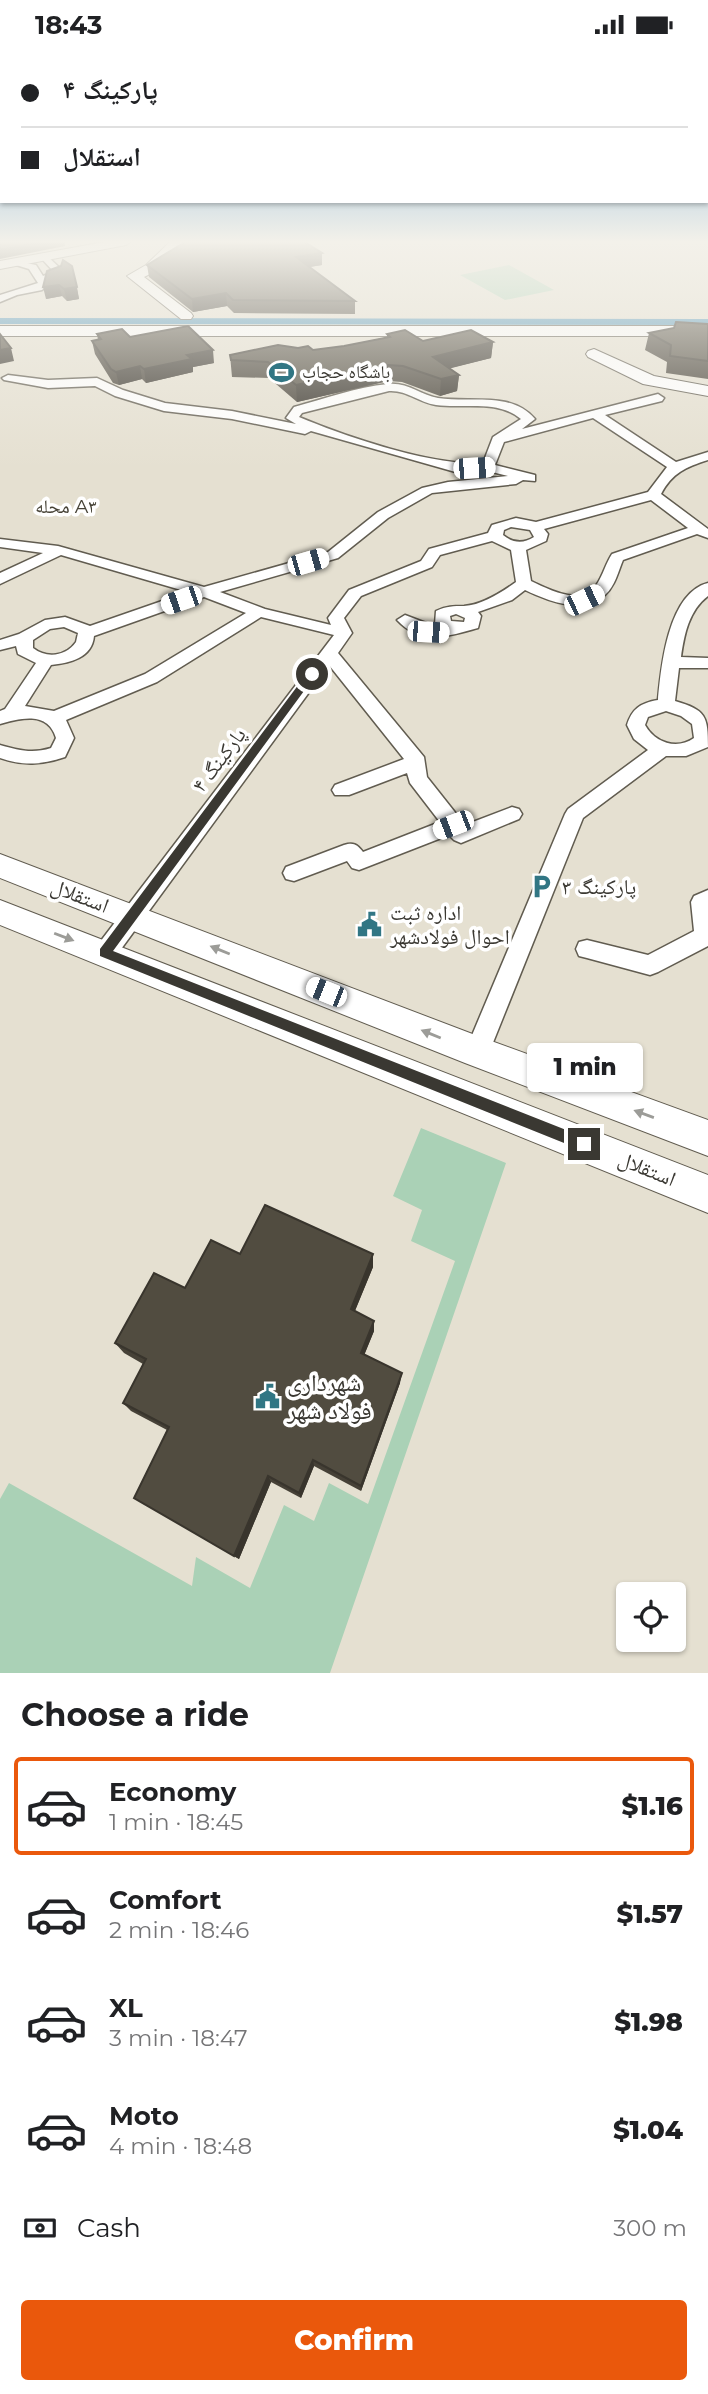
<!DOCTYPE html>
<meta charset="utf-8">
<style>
:root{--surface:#fff;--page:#f6f6f6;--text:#202124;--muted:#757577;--line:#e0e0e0;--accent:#ea580c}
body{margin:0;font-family:Montserrat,"Noto Naskh Arabic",sans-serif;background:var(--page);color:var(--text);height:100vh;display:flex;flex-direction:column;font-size:26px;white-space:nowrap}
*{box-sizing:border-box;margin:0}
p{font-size:23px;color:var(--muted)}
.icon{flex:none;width:38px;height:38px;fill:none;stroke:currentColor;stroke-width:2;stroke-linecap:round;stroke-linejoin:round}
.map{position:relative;height:1624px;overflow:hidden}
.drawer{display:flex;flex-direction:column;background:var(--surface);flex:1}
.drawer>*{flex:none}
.guide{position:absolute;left:0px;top:0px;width:709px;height:154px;box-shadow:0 2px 5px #0004;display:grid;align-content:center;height:154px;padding:0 21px;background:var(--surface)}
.controls{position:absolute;left:616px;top:1533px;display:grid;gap:14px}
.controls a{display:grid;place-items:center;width:70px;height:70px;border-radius:7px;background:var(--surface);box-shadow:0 2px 5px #0004;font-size:35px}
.end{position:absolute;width:32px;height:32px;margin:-16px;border:9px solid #3a3832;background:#fff;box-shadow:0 0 0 4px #fff}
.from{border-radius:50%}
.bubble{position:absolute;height:49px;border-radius:7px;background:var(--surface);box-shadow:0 2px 5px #0004;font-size:23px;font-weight:800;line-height:49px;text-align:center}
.car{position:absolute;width:21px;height:42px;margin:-21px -10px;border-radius:9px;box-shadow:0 0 5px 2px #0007;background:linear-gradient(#fff 24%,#345 0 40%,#fff 0 76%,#345 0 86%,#fff 0)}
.guide b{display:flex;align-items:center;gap:24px;height:66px;font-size:26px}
.guide b+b{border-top:2px solid var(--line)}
.guide i{width:18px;height:18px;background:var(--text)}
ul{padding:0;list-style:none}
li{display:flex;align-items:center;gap:21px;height:98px;margin:0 14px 10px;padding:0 7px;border:4px solid transparent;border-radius:7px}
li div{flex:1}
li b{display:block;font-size:26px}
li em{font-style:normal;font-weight:800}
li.on{border-color:var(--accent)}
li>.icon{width:63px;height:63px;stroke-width:1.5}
h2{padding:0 21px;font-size:32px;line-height:84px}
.pay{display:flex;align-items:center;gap:18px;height:77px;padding:0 21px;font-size:26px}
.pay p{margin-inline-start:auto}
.cta{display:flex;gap:14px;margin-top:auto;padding:14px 21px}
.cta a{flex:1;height:80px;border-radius:7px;background:var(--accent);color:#fff;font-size:28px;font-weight:800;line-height:80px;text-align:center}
.status{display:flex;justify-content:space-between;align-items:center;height:49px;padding:0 35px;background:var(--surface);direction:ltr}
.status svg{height:19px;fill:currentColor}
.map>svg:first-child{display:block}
.green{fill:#aad1b6}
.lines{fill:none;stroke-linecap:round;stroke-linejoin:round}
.canal{fill:#4f94b8;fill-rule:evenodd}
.street-casing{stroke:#615c50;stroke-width:3}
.secondary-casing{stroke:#615c50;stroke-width:2}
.street{fill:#fff;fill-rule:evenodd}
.secondary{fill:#fff;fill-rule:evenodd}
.wall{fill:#464137}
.shaded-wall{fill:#39352d}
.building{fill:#514c40;stroke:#39352d;stroke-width:2}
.oneway{fill:#9c9c98}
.route{fill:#3a3832}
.labels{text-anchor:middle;stroke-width:7;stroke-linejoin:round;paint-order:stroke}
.far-poi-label{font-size:18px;fill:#3a3832;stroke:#fff;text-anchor:start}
.far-neighbourhood-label{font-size:19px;fill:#464236;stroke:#fff}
.street-label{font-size:21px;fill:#3a3832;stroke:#fff}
.poi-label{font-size:21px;fill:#3a3832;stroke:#fff;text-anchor:start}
.near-poi-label{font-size:24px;fill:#3a3832;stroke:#fff;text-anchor:start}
</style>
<div class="status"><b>18:43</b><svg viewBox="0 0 49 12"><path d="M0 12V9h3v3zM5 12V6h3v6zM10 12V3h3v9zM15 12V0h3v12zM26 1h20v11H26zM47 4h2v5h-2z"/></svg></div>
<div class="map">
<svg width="708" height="1624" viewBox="0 0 708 1624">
<rect width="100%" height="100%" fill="#e5e0d1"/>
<path class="green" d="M509 216 554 241 505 251 460 226Z
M421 1079 506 1114 330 1624H0V1450L9 1434 192 1537 196 1508 250 1539 284 1456 314 1472 329 1434 368 1455 455 1212 411 1192 422 1161 393 1147Z"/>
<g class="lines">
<path class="canal" d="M0 269 708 270V276L0 275Z"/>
<defs>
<path id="street" d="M46 206 63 222V226L46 232 48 235 42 241 17 246 0 253V246L38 234 29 220 16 216V212L36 216 43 227 54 223 41 209Z
M8 326 48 331 97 329 123 341 165 354 232 362 296 375 286 369 294 358C324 350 356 338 388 335 408 333 420 346 438 349 471 354 511 342 535 370L522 380 658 345 664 349 662 352 605 366 676 413 708 403V411C686 418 672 424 661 445L708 480V489L697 485 623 511C618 523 615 537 605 546 583 566 548 552 525 541L512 551 478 563 481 567 478 579C449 587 421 597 397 571L405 566 439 579 435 575 436 562C447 557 453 557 464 557 482 556 502 543 516 533L511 501 492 492 440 506 432 518 361 547 344 569 352 584 338 604 424 708 427 728 465 776 512 758 519 760 522 765 519 770 461 794 454 791 449 786 359 821 352 819 347 812 294 832 286 830 283 824 286 818 344 796C353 793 357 795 363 803L440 773 410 734 407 724 349 746H335L332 741 335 736 404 710 329 616 113 911 105 913 97 911 94 904 97 897 334 586 261 568 157 633 66 671 74 689 65 708C42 716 23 717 0 709V696C18 701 32 705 51 699L56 689C48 662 21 669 0 675V662L5 660 36 614 18 605 16 597 0 601V591L19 585 45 571 65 568 90 577 188 543 61 506 0 535V524L43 504 0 498V490L58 497 204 538 328 503 378 463 422 439 448 433 508 427 488 422 459 424 311 382 305 385 232 370 164 362 115 347 95 337 48 339 4 331 2 329ZM389 342C407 341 418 353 436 356 464 360 497 350 521 370L493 388 483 414C435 418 344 387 299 368L302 364ZM593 369 667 418 648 443 536 473 516 469 492 476 488 484 429 500 421 512 349 541 328 569 331 576 265 560 220 543 338 509 388 469 432 444 516 435 523 431 535 432V426L495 416 504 393ZM651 451 688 479 612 505C606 514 603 526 597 535 582 558 550 541 531 532L526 501 546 492 548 485 544 480ZM511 478 530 481 534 488C523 495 513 494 503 486L504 481ZM204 548 246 564 145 625 54 662 25 657 51 616C70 614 92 609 94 587ZM456 565 465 569 464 573 451 572 450 567ZM64 578 78 584 76 593C66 607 47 610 33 599V591L50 580Z
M708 534V547C689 561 684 586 681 608L708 609V619H679L675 652C706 661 708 667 708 698L686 707H666L583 769 486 1011 477 1014 468 1011 465 1003 565 765 568 760 648 701 634 690 627 676C632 660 640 654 658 651 661 618 668 544 708 534ZM666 662 681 667 692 675 694 689C677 701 655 694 645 676L648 668Z
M708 841V897L658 923 650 926 587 909 579 907 576 900 579 893 587 891 648 906 694 882 691 853 694 847Z"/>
<path id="secondary" d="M110 192H132L126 196 0 220V212Z
M171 192H184L156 222 144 228 191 264 193 267 191 270H181L127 227 146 216Z
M0 277H708V287H0Z
M594 300 654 327 708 337V347L643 335 588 308 586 305 588 302Z
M0 805 483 989 708 1071V1107L465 1014 0 829Z
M0 851 708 1126V1164L0 876Z"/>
</defs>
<use href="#street" class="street-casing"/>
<use href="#secondary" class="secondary-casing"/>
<use href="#street" class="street"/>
<use href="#secondary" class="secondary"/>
</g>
<path class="wall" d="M147 216H322L309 218 355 252V265L234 264 227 257 193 263 149 228Z
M72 217 79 250 67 252 62 247 46 250Z
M708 275V330L666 324 667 313 645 301 649 284Z
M97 285 130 288 214 314 193 318V323L146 334 142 330 119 336 113 334 95 305 92 292 98 291Z
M387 285 423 292 493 293 491 309 450 319 459 326 457 342 440 347 402 333 388 332 297 353 269 329 232 328 230 306 313 301 344 297 387 288Z
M240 1205H373V1218L355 1262 374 1282 364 1306 400 1334 361 1442 314 1417 301 1449 271 1433 239 1510 134 1449 167 1381 131 1362 123 1354 143 1315 124 1304 115 1294 185 1239Z"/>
<path class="shaded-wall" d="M48 192H64L65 197 0 210V201Z
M322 204V216L297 220 296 208Z
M59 236 62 247 46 250 43 238Z
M77 238 79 250 67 252 64 240Z
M226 244 227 257 193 263 192 250Z
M493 293 491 309 432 324 433 308Z
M11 299 14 312 0 315V301Z
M213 301 214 314 193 318V323L146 334 144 320 187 306Z
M388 316V332L297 353 296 336Z
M140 317 142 330 119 336 116 323Z
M459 326 457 342 440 347 441 330Z
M373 1205V1218L351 1271V1260Z
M374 1272V1282L361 1314V1304Z
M402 1324 400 1334 361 1442V1437Z
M313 1411 314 1417 301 1449 299 1444Z
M268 1427 271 1433 239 1510 234 1507Z"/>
<path class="building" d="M0 192H48L0 201Z
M187 192H303L322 204 296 208 355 252 233 251 226 244 192 250 147 216Z
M63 211 72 217 77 238 64 240 59 236 43 238 47 222 61 217Z
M676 273 708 275V312L670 307 671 296 649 284 674 279Z
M188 277 213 301 187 306 192 310 144 320 140 317 116 323 111 320 92 292 101 290 97 285 122 280 130 288Z
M405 281 423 292 471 281 493 293 433 308 459 326 441 330 403 317 388 316 296 336 268 313 231 311 230 306 278 296 298 299 308 297 313 301 344 297 390 288 387 285Z
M0 285 11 299 0 301Z
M265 1156 373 1205 351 1260 374 1272 361 1304 402 1324 361 1437 313 1411 299 1444 268 1427 234 1507 134 1449 169 1378 123 1354 146 1310 115 1294 154 1224 185 1239 211 1191 240 1205Z"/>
<defs><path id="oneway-solid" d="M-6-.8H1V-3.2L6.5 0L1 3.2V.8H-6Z" transform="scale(1.75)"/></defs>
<g class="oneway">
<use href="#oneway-solid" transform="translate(64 888) rotate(21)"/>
<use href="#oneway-solid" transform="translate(220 901) rotate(-158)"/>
<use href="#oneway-solid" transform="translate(431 985) rotate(-158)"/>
<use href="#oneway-solid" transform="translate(644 1065) rotate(-160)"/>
</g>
<linearGradient id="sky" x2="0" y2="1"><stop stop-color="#6ba7d5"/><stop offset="0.46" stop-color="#f3f1ea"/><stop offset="1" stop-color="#f3f1ea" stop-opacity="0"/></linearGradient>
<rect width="708" height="419" fill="url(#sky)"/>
<path class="route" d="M312 622 316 625 315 627 113 902 589 1090V1100L584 1102 100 907V900L308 623Z"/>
<defs>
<symbol id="stadium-bare" viewBox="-9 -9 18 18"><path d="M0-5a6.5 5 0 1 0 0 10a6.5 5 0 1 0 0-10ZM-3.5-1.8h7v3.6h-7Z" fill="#317684" stroke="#fff" stroke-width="2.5" paint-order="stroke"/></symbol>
<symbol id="parking-bare" viewBox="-9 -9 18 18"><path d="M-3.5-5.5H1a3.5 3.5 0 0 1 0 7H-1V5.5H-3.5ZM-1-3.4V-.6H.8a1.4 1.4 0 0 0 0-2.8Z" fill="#317684" stroke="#fff" stroke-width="2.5" paint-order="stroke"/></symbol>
<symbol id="civic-bare" viewBox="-9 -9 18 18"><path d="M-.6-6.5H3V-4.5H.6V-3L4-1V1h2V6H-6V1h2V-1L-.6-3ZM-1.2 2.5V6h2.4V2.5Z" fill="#317684" stroke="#fff" stroke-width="2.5" paint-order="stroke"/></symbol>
</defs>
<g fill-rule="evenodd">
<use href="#stadium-bare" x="264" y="306" width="35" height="35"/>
<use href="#parking-bare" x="524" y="820" width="35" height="35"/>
<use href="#civic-bare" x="352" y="858" width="35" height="35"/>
<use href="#civic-bare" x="250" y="1330" width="35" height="35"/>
</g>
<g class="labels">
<g class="far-poi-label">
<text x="302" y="329">باشگاه حجاب</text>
</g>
<g class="far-neighbourhood-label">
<text x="66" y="464">محله A۳</text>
</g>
<g class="street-label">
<text transform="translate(219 711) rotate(-53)" y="7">پارکینگ ۴</text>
<text transform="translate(80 847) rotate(21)" y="7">استقلال</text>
<text transform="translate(647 1120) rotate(22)" y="7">استقلال</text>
</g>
<g class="poi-label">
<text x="562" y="845">پارکینگ ۳</text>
<text x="390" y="871">اداره ثبت<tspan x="390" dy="24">احوال فولادشهر</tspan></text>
</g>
<g class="near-poi-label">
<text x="287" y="1342">شهرداری<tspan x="287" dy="28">فولاد شهر</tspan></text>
</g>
</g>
</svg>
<div class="controls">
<a><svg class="icon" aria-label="locate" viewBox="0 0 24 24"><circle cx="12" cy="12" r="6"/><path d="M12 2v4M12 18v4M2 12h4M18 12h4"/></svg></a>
</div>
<i class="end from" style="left:312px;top:625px"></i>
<i class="end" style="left:584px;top:1095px"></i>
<div class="bubble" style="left:527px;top:994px;width:116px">1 min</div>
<i class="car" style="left:474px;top:419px;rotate:87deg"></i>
<i class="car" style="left:308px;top:513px;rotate:74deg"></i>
<i class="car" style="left:181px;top:551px;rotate:251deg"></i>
<i class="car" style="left:584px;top:551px;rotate:64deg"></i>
<i class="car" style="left:428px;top:583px;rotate:93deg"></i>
<i class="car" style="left:453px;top:776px;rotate:249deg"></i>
<i class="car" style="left:326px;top:943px;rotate:292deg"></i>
<div class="guide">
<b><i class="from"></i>پارکینگ ۴</b>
<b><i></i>استقلال</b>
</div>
</div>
<section class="drawer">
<h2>Choose a ride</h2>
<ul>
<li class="on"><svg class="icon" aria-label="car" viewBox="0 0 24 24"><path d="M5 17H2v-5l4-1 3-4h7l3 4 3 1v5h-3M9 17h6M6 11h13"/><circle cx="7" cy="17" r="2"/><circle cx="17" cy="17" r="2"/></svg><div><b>Economy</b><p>1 min · 18:45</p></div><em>$1.16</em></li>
<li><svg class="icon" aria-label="car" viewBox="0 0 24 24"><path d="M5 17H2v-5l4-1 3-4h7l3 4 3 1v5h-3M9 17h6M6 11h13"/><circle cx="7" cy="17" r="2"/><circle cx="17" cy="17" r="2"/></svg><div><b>Comfort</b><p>2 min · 18:46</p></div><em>$1.57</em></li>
<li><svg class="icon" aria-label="car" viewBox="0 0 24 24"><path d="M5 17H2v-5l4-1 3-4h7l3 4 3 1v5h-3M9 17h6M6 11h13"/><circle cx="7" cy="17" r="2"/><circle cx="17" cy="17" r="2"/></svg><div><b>XL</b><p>3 min · 18:47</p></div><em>$1.98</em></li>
<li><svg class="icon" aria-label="car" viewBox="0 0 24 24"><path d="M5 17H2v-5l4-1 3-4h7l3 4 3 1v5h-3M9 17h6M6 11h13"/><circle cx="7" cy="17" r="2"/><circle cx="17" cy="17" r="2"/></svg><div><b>Moto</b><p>4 min · 18:48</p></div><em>$1.04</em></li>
</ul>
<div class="pay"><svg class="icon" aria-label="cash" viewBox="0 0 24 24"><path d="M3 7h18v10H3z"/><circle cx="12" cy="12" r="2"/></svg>Cash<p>300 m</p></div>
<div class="cta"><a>Confirm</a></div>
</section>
